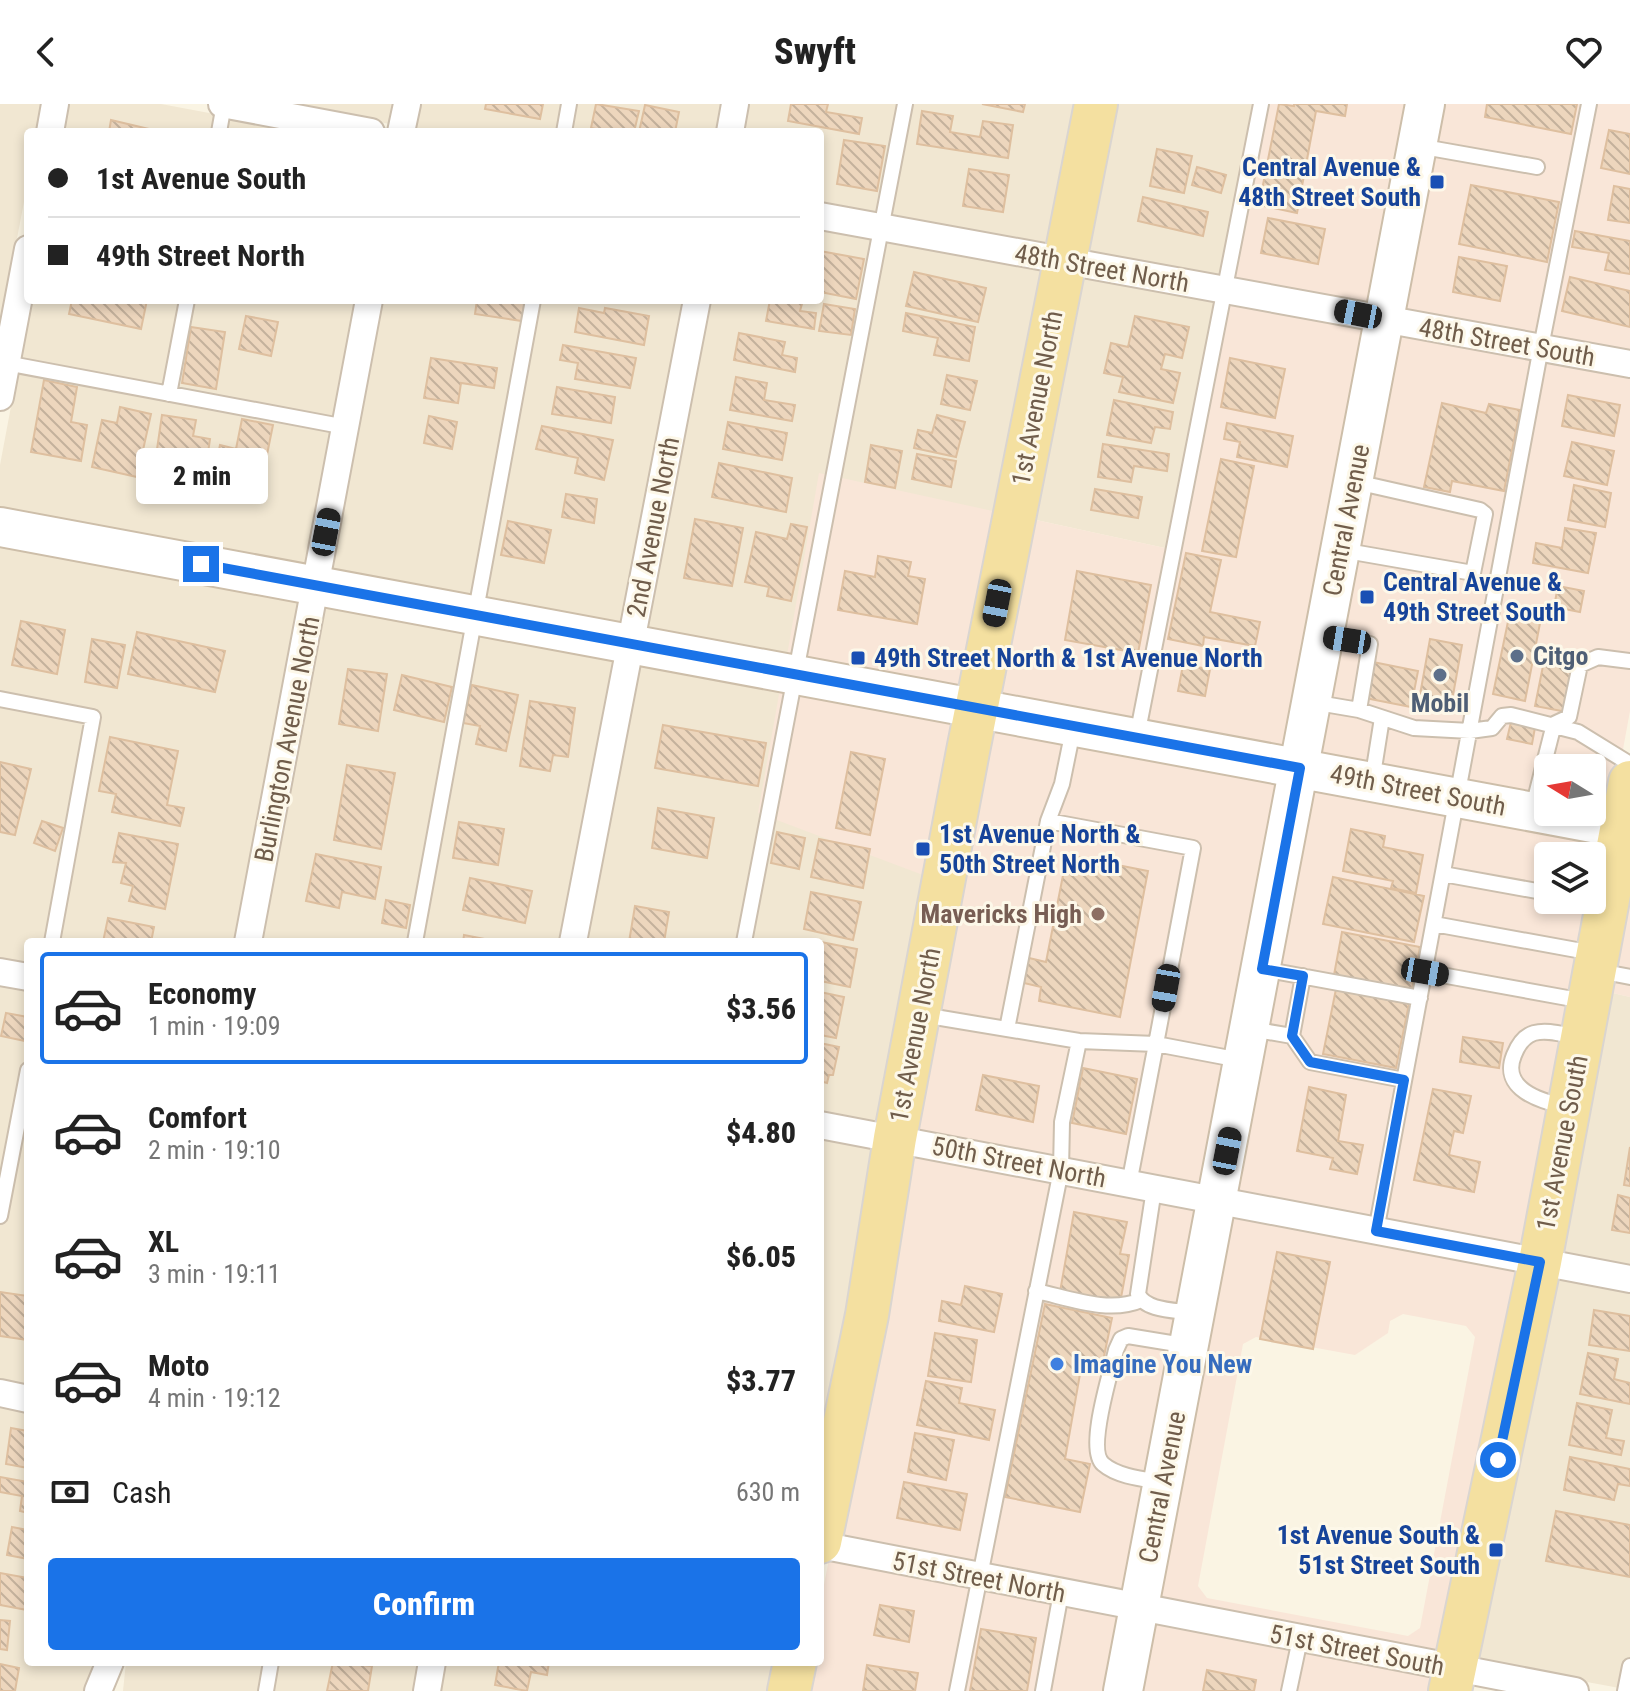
<!DOCTYPE html>
<meta charset="utf-8">
<style>
:root{--surface:#fff;--page:#f2f2f2;--text:#222;--muted:#767676;--line:#e0e0e0;--accent:#1a73e8}
body{margin:0;font-family:"Roboto Condensed",sans-serif;background:var(--page);color:var(--text);height:100vh;display:flex;flex-direction:column;font-size:30px;white-space:nowrap}
*{box-sizing:border-box;margin:0}
p{font-size:26px;color:var(--muted)}
.icon{flex:none;width:44px;height:44px;fill:none;stroke:currentColor;stroke-width:2;stroke-linecap:round;stroke-linejoin:round}
.map{position:relative;flex:1;overflow:hidden}
.side{position:absolute;left:24px;top:834px;width:800px;height:728px;display:flex;flex-direction:column;background:var(--surface);border-radius:8px;box-shadow:0 4px 12px #0003}
.side>*{flex:none}
.guide{position:absolute;left:24px;top:24px;width:800px;height:176px;border-radius:8px;box-shadow:0 4px 12px #0003;display:grid;align-content:center;height:176px;padding:0 24px;background:var(--surface)}
.needle{width:52px;rotate:281deg}
.buttons{position:absolute;left:1534px;top:650px;display:grid;gap:16px}
.buttons a{display:grid;place-items:center;width:72px;height:72px;border-radius:8px;background:var(--surface);box-shadow:0 4px 12px #0003;font-size:40px}
.end{position:absolute;width:36px;height:36px;margin:-18px;border:10px solid #1a73e8;background:#fff;box-shadow:0 0 0 4px #fff}
.from{border-radius:50%}
.bubble{position:absolute;height:56px;border-radius:8px;background:var(--surface);box-shadow:0 4px 12px #0003;font-size:26px;font-weight:800;line-height:56px;text-align:center}
.car{position:absolute;width:24px;height:48px;margin:-24px -12px;border-radius:10px;box-shadow:0 0 6px 2px #0007;background:linear-gradient(#222 24%,#8ab4d8 0 40%,#222 0 76%,#8ab4d8 0 86%,#222 0)}
.guide b{display:flex;align-items:center;gap:28px;height:76px;font-size:30px}
.guide b+b{border-top:2px solid var(--line)}
.guide i{width:20px;height:20px;background:var(--text)}
ul{padding:14px 0 0;list-style:none}
li{display:flex;align-items:center;gap:24px;height:112px;margin:0 16px 12px;padding:0 8px;border:4px solid transparent;border-radius:8px}
li div{flex:1}
li b{display:block;font-size:30px}
li em{font-style:normal;font-weight:800}
li.current{border-color:var(--accent)}
li>.icon{width:72px;height:72px;stroke-width:1.5}
.pay{display:flex;align-items:center;gap:20px;height:88px;padding:0 24px;font-size:30px}
.pay p{margin-inline-start:auto}
.cta{display:flex;gap:16px;margin-top:auto;padding:16px 24px}
.cta a{flex:1;height:92px;border-radius:8px;background:var(--accent);color:#fff;font-size:32px;font-weight:800;line-height:92px;text-align:center}
header{display:flex;justify-content:space-between;align-items:center;height:104px;padding:0 24px;background:var(--surface);font-size:36px;font-weight:800}
.map>svg:first-child{display:block}
.residential{fill:#f1e7d2}
.commercial{fill:#f9e6d8;fill-rule:evenodd}
.building{fill:url(#building-back-hatch);stroke:#debf9f;stroke-width:2}
.lines{fill:none;stroke-linecap:round;stroke-linejoin:round}
.lane-casing{stroke:#ccbfae;stroke-width:18}
.street-casing{stroke:#ccbfae;stroke-width:30}
.secondary-casing{stroke:#cdbea9;stroke-width:42}
.primary-casing{stroke:#dad5d0;stroke-width:46}
.lane{stroke:#fff;stroke-width:14}
.street{stroke:#fff;stroke-width:26}
.secondary{stroke:#fff;stroke-width:38}
.primary{stroke:#f4e0a0;stroke-width:42}
.route{stroke:#1a73e8;stroke-width:10}
.transit-dot{fill:#1a4fb4;stroke:#fdf8e9;stroke-width:3}
.service-dot{fill:#5c6f8a;stroke:#fdf8e9;stroke-width:3}
.education-dot{fill:#8d6e63;stroke:#fdf8e9;stroke-width:3}
.shop-dot{fill:#3f7fe0;stroke:#fdf8e9;stroke-width:3}
.labels{text-anchor:middle;stroke-width:6;stroke-linejoin:round;paint-order:stroke}
.transit-label{font-size:26px;font-weight:bold;fill:#164399;stroke:#fdf8e9;text-anchor:start}
.street-label{font-size:26px;fill:#705d4b;stroke:#fdf8e9}
.service-label{font-size:26px;font-weight:bold;fill:#4e5e75;stroke:#fdf8e9;text-anchor:start}
.education-label{font-size:26px;font-weight:bold;fill:#785e54;stroke:#fdf8e9;text-anchor:end}
.shop-label{font-size:26px;font-weight:bold;fill:#366cbe;stroke:#fdf8e9;text-anchor:start}
</style>
<header><svg class="icon" aria-label="back" viewBox="0 0 24 24"><path d="M15 5l-7 7 7 7"/></svg>Swyft<svg class="icon" aria-label="heart" viewBox="0 0 24 24"><path d="M12 20l-8-8c-3-5 5-10 8-4 3-6 11-1 8 4z"/></svg></header>
<div class="map">
<svg width="1630" height="1587" viewBox="0 0 1630 1587">
<defs>
<pattern id="building-back-hatch" width="6" height="6" patternUnits="userSpaceOnUse" patternTransform="scale(2)"><rect width="6" height="6" fill="#edd6bd"/><path d="M-1 5l2 2M0 0l6 6M5-1l2 2" fill="none" stroke="#c4b19c"/></pattern>
</defs>
<rect width="100%" height="100%" fill="#faf4e3"/>
<path class="residential" d="M0 0H43L37 28H28V77L0 223Z
M69 0H161L310 28H64Z
M285 0H393L390 20Z
M420 0H722L717 28H433L415 25Z
M748 0H1082L1054 145 820 101V28H743Z
M1109 0H1254L1219 173 1079 149Z
M820 124 1049 167 1002 409 786 557 645 531 711 196H820Z
M1075 171 1215 195 1165 444 1027 414Z
M31 196H356L305 468 0 411V361Z
M383 196H684L620 526 330 472Z
M0 435 301 490 235 838H28V861L0 856Z
M326 495 616 549 560 838H262Z
M641 553 781 579 931 774 885 1021 820 1009V838H586Z
M0 880 28 885V1283L0 1277Z
M1604 887 1630 893V1164L1554 1149Z
M820 1032 881 1043 820 1373Z
M1550 1172 1630 1187V1586L1470 1556Z
M0 1301 28 1306V1558H96L84 1587H0Z
M126 1558H419L414 1587H123Z
M445 1558H782L776 1587H440Z"/>
<path class="commercial" d="M1254 0H1412L1374 202 1219 173Z
M1438 0H1630V249L1399 206Z
M1215 195 1369 224 1289 650 992 595 1027 414 1165 444Z
M1395 229 1630 272V607L1611 711 1592 707V664H1548V699L1315 655Z
M819 369 1002 409 966 590 786 557Z
M781 579 962 613 931 774 758 709Z
M987 618 1285 673 1207 1083 910 1025Z
M1310 677 1606 733 1528 1144 1232 1088ZM1548 752H1592V796H1548Z
M1630 748V893L1604 887Z
M906 1048 1202 1106 1128 1491 834 1432Z
M1227 1111 1523 1167 1444 1551 1154 1496ZM1403 1210 1466 1222 1475 1233 1420 1524 1408 1532 1207 1494 1198 1482 1243 1240 1256 1233 1355 1251 1388 1229 1390 1217Z
M829 1455 1124 1513 1110 1587H802L808 1558H820V1501Z
M1149 1518 1440 1573 1437 1587H1136Z"/>
<path class="building" d="M486 0H543L540 15 485 5Z
M596 0 639 7 634 28H610L591 24Z
M791 0H828L826 8 862 14 859 30 788 17Z
M982 0H1025L1023 8Z
M1279 0 1294 2V0H1347L1345 12 1316 7 1297 109 1259 101Z
M1487 0H1577L1571 30 1485 13Z
M645 1 679 8 675 28H639Z
M922 7 953 12 950 28 980 33 983 17 1013 21 1008 54 917 40Z
M111 16 153 26 152 28H109Z
M1609 26 1630 30V70L1601 64Z
M844 36 885 42 877 87 837 80Z
M1157 45 1192 52 1184 89 1150 82Z
M1197 63 1226 71 1221 89 1192 81Z
M969 65 1009 71 1003 108 963 102Z
M1471 81 1559 98 1547 158 1459 140Z
M1614 82 1630 85V119L1608 116Z
M1143 93 1208 108 1203 132 1138 117Z
M1268 114 1325 125 1318 160 1261 149Z
M1575 127 1630 137V170L1605 166 1609 149 1572 143Z
M820 147 864 155 856 195 820 188Z
M1459 153 1507 162 1500 197 1453 188Z
M914 168 986 184 978 218 906 202Z
M1570 173 1630 187V223L1562 207Z
M72 196H147L141 225 69 210Z
M477 196H525L522 217 475 210Z
M770 196H803L800 207 816 209 814 225 766 217Z
M824 200 855 205 851 231 819 227Z
M579 204 604 209 605 204 649 212 644 241 575 228Z
M906 209 975 223 969 257 934 251 938 234 903 227Z
M246 212 278 218 271 252 239 245Z
M1135 212 1189 223 1182 254 1165 250 1161 265 1180 269 1173 299 1119 288 1123 273 1104 269 1111 239 1128 243Z
M191 223 225 228 216 285 182 279Z
M739 229 785 238 782 251 797 254 795 268 734 256Z
M563 241 636 254 630 284 575 275 578 259 560 256Z
M431 254 497 264 494 284 461 279 458 299 424 294Z
M1230 254 1285 265 1275 314 1221 303Z
M947 271 977 277 970 306 941 300Z
M736 273 767 279 764 296 795 301 792 317 730 306Z
M44 276 77 283 71 318 87 321 81 357 31 348Z
M557 283 615 293 611 319 552 310Z
M1568 291 1620 301 1614 332 1562 322Z
M1114 296 1173 308 1170 325 1155 323 1151 339 1107 331Z
M1442 299 1486 309 1489 300 1520 306 1504 387 1452 377 1450 388 1424 383Z
M120 303 151 310 137 373 92 363 102 316 117 319Z
M162 311 196 316 193 332 210 335 203 383 169 377 172 361 155 359Z
M937 311 965 318 956 353 914 344 918 326 932 329Z
M429 312 457 318 452 345 424 339Z
M242 315 273 321 261 380 246 377 243 392 211 386 220 341 236 345Z
M728 318 787 329 782 356 723 345Z
M1227 319 1293 332 1287 363 1237 353 1240 338 1224 335Z
M542 322 613 336 604 376 575 369 578 354 536 345Z
M1572 338 1614 347 1607 381 1564 372Z
M1103 340 1169 350 1167 367 1134 362 1131 378 1098 373Z
M871 341 902 347 895 384 865 378Z
M917 350 956 357 951 383 912 375Z
M1221 355 1254 362 1236 453 1202 447Z
M719 359 792 374 786 408 712 393Z
M1574 381 1611 389 1605 423 1568 416Z
M1095 385 1142 393 1138 414 1091 406Z
M566 390 597 395 594 419 562 413Z
M695 415 743 424 732 482 684 474Z
M508 417 551 426 544 459 501 451Z
M791 420 807 423 791 497 767 492 769 483 745 478 756 428 787 435Z
M1565 424 1596 429 1588 469 1533 459 1536 439 1562 444Z
M1186 449 1221 456 1210 508 1260 518 1255 542 1204 533 1203 542 1168 535Z
M878 452 911 458 908 472 925 475 917 520 838 506 845 467 875 473Z
M1077 467 1151 481 1138 549 1065 536Z
M1558 482 1584 487 1580 508 1554 503Z
M1510 508 1541 514 1525 597 1493 590Z
M21 517 65 526 57 570 12 561Z
M137 528 225 547 215 588 128 570Z
M92 535 125 541 117 584 85 578Z
M1430 535 1462 541 1450 608 1418 602Z
M1544 557 1575 563 1567 608 1535 602Z
M1373 558 1418 567 1411 603 1365 594Z
M1183 561 1210 565 1205 592 1178 587Z
M348 565 387 570 378 627 339 620Z
M402 571 452 583 444 618 394 606Z
M472 581 518 591 506 647 476 640 480 622 463 619Z
M530 597 575 604 568 653 553 651 550 667 520 662Z
M1512 614 1536 618 1532 640 1507 635Z
M663 621 766 639 758 682 655 664Z
M110 633 178 647 167 701 184 704 180 722 112 708 116 690 99 687Z
M851 648 885 655 870 731 836 724Z
M0 658 31 665 15 731 0 728Z
M347 661 395 669 381 745 334 736Z
M658 704 714 714 707 754 652 744Z
M42 717 63 724 55 747 34 739Z
M459 718 504 725 498 761 453 754Z
M1351 725 1385 732 1383 743 1423 751 1416 789 1391 784 1393 777 1343 767Z
M777 728 805 734 799 765 771 759Z
M119 729 178 740 165 805 129 797 133 782 121 779 126 759 113 758Z
M819 735 870 745 863 784 811 773Z
M316 750 381 763 375 795 342 788 339 804 306 797Z
M1067 751 1148 767 1120 913 1039 897 1041 883 1024 879 1029 854 1046 858Z
M1333 773 1424 792 1414 838 1323 820Z
M470 774 532 787 525 819 463 806Z
M811 788 861 798 853 836 804 825Z
M386 796 410 801 406 824 382 819Z
M635 802 669 808 664 838H629Z
M108 814 154 823 151 838H103Z
M1342 828 1420 843 1412 885 1334 871Z
M464 831 500 838H463Z
M821 838 857 845 850 883 820 877Z
M1336 885 1409 900 1396 964 1323 950Z
M820 888 844 893 836 934 820 931Z
M6 909 28 913 25 937 1 932Z
M1463 933 1503 939 1499 964 1460 958Z
M820 939 839 943 833 971H829L827 979 820 977Z
M1083 964 1137 975 1126 1030 1072 1019Z
M983 971 1039 982 1033 1018 976 1006Z
M1309 983 1346 991 1338 1037 1363 1041 1357 1070 1330 1065 1333 1054 1297 1047Z
M1433 985 1471 992 1463 1029 1454 1027 1449 1051 1480 1058 1474 1088 1414 1076Z
M1630 1043V1082L1624 1081Z
M1618 1091 1630 1094V1129L1612 1126Z
M1074 1108 1127 1118 1120 1150 1129 1151 1120 1199 1060 1188Z
M1277 1148 1330 1158 1313 1245 1260 1235Z
M965 1182 1002 1190 994 1228 939 1217 942 1197 961 1201Z
M0 1188 28 1192V1236L0 1232Z
M1045 1200 1112 1214 1103 1257 1083 1253 1065 1355 1090 1360 1080 1408 1005 1393Z
M1594 1206 1630 1212V1247L1589 1241Z
M935 1229 977 1236 971 1278 928 1272Z
M1588 1249 1618 1255 1614 1275 1630 1279V1300L1580 1290Z
M926 1277 962 1284 959 1299 995 1306 989 1336 917 1321Z
M1577 1299 1612 1306 1606 1334 1624 1337 1621 1351 1569 1341Z
M11 1324 28 1327V1364L6 1360Z
M915 1329 954 1336 946 1376 908 1368Z
M1570 1353 1630 1365V1382L1618 1380 1614 1396 1564 1386Z
M0 1373 28 1378V1409L20 1407 22 1392 0 1388Z
M904 1378 967 1390 960 1426 897 1414Z
M1556 1407 1630 1421V1473L1546 1457Z
M12 1423 28 1426V1455L7 1451Z
M0 1469 28 1474 27 1506 0 1501Z
M880 1501 914 1507 909 1538 874 1531Z
M0 1516 10 1517 7 1546 0 1545Z
M981 1525 1036 1534 1027 1587H970Z
M333 1558 372 1562 368 1587H327Z
M499 1558H549L547 1571 531 1568 527 1587 495 1581Z
M0 1560 19 1564 15 1587H0Z
M867 1561 918 1569 915 1587H863Z
M1207 1566 1256 1576 1254 1587H1203Z"/>
<g class="lines">
<defs>
<path id="lane" d="M219 28 224 0
M564 28 569 0
M1418 42 1537 63
M0 258 346 323
M169 290 187 196
M1341 446 1473 469 1485 410 1480 406 1356 378
M1327 532 1370 540 1359 606
M0 595 93 613 52 838
M1312 598 1359 606 1414 624 1470 627 1492 624 1502 612 1511 611 1578 628 1630 660
M1137 632 1261 0
M1372 677 1382 614
M1532 707 1554 620 1569 613 1580 561 1598 553 1630 557
M1048 717 1062 680 1073 626
M1443 770 1548 789
M1434 820 1593 849
M415 838 533 196
M744 838 905 0
M1262 865 1420 894
M1599 867 1630 873
M1425 868 1584 897
M923 911 1079 937 1156 940 1193 744 1048 717 1007 925
M1251 925 1292 932 1310 958 1404 976
M1292 932 1303 872
M1566 1003C1540 997 1500 985 1514 951 1518 941 1524 932 1534 929 1548 925 1564 931 1578 933
M1129 1080 1156 940 1240 956
M1154 1085 1138 1190C1145 1207 1176 1206 1193 1209
M0 1112 28 966
M1376 1127 1541 243 1589 0
M1036 1187C1069 1194 1109 1210 1141 1196
M1163 1378C1144 1375 1118 1373 1103 1360 1086 1345 1111 1268 1116 1246L1121 1235 1128 1232 1189 1242
M266 1587 271 1558
M957 1587 1061 1066 1062 1018 1079 937
M1043 1587 1061 1489
M1289 1587 1300 1535
M1625 1587 1630 1562"/>
<path id="street" d="M222 0 371 28
M50 28 55 0
M401 28 407 0
M730 28 735 0
M820 112 1630 260
M0 293 28 145
M248 838 369 196
M573 838 697 196
M0 868 28 873
M820 1021 1630 1175
M0 1289 28 1295
M820 1441 1575 1587
M98 1587 110 1558
M427 1587 432 1558"/>
<path id="secondary" d="M0 423 1630 726
M1123 1587 1425 0"/>
<path id="primary" d="M820 1438 867 1211 895 1034 968 647 1096 0
M789 1587 795 1558
M1450 1587 1540 1158 1630 678"/>
</defs>
<use href="#lane" class="lane-casing"/>
<use href="#street" class="street-casing"/>
<use href="#secondary" class="secondary-casing"/>
<use href="#primary" class="primary-casing"/>
<use href="#lane" class="lane"/>
<use href="#street" class="street"/>
<use href="#secondary" class="secondary"/>
<use href="#primary" class="primary"/>
</g>
<g class="lines">
<path class="route" d="M201 460 1300 664 1262 865 1303 872 1292 932 1310 958 1404 976 1376 1127 1540 1158 1498 1356"/>
</g>
<g class="transit-dot">
<rect x="1429" y="70" width="16" height="16" rx="4"/>
<rect x="1359" y="485" width="16" height="16" rx="4"/>
<rect x="850" y="546" width="16" height="16" rx="4"/>
<rect x="915" y="737" width="16" height="16" rx="4"/>
<rect x="1488" y="1438" width="16" height="16" rx="4"/>
</g>
<g class="service-dot">
<circle cx="1517" cy="552" r="8"/>
<circle cx="1440" cy="571" r="8"/>
</g>
<circle class="education-dot" cx="1098" cy="810" r="8"/>
<circle class="shop-dot" cx="1057" cy="1260" r="8"/>
<g class="labels">
<g class="transit-label">
<text x="1421" y="72" text-anchor="end">Central Avenue &amp;<tspan x="1421" dy="30">48th Street South</tspan></text>
<text x="1383" y="487">Central Avenue &amp;<tspan x="1383" dy="30">49th Street South</tspan></text>
<text x="874" y="563">49th Street North &amp; 1st Avenue North</text>
<text x="939" y="739">1st Avenue North &amp;<tspan x="939" dy="30">50th Street North</tspan></text>
<text x="1480" y="1440" text-anchor="end">1st Avenue South &amp;<tspan x="1480" dy="30">51st Street South</tspan></text>
</g>
<g class="street-label">
<text transform="translate(1102 164) rotate(10)" y="9">48th Street North</text>
<text transform="translate(1507 238) rotate(10)" y="9">48th Street South</text>
<text transform="translate(1037 294) rotate(-79)" y="9">1st Avenue North</text>
<text transform="translate(1346 416) rotate(-79)" y="9">Central Avenue</text>
<text transform="translate(653 423) rotate(-79)" y="9">2nd Avenue North</text>
<text transform="translate(287 635) rotate(-79)" y="9">Burlington Avenue North</text>
<text transform="translate(1418 686) rotate(11)" y="9">49th Street South</text>
<text transform="translate(915 931) rotate(-79)" y="9">1st Avenue North</text>
<text transform="translate(1562 1039) rotate(-79)" y="9">1st Avenue South</text>
<text transform="translate(1019 1058) rotate(11)" y="9">50th Street North</text>
<text transform="translate(1162 1383) rotate(-79)" y="9">Central Avenue</text>
<text transform="translate(979 1473) rotate(11)" y="9">51st Street North</text>
<text transform="translate(1357 1546) rotate(11)" y="9">51st Street South</text>
</g>
<g class="service-label">
<text x="1533" y="561">Citgo</text>
<text x="1440" y="608" text-anchor="middle">Mobil</text>
</g>
<g class="education-label">
<text x="1082" y="819">Mavericks High</text>
</g>
<g class="shop-label">
<text x="1073" y="1269">Imagine You New</text>
</g>
</g>
</svg>
<div class="buttons">
<a><svg class="needle" viewBox="-14 -14 28 28"><path d="M0-13l5 13h-10z" fill="#e53935"/><path d="M0 13l5-13h-10z" fill="#767676"/></svg></a>
<a><svg class="icon" aria-label="layers" viewBox="0 0 24 24"><path d="M12 4l9 5-9 5-9-5zM3 14l9 5 9-5"/></svg></a>
</div>
<i class="end from" style="left:1498px;top:1356px"></i>
<i class="end" style="left:201px;top:460px"></i>
<div class="bubble" style="left:136px;top:344px;width:132px">2 min</div>
<i class="car" style="left:1358px;top:210px;rotate:281deg"></i>
<i class="car" style="left:326px;top:428px;rotate:11deg"></i>
<i class="car" style="left:997px;top:499px;rotate:191deg"></i>
<i class="car" style="left:1347px;top:536px;rotate:279deg"></i>
<i class="car" style="left:1425px;top:868px;rotate:100deg"></i>
<i class="car" style="left:1166px;top:884px;rotate:190deg"></i>
<i class="car" style="left:1227px;top:1047px;rotate:11deg"></i>
<div class="guide">
<b><i class="from"></i>1st Avenue South</b>
<b><i></i>49th Street North</b>
</div>
<section class="side">
<ul>
<li class="current"><svg class="icon" aria-label="car" viewBox="0 0 24 24"><path d="M5 17H2v-5l4-1 3-4h7l3 4 3 1v5h-3M9 17h6M6 11h13"/><circle cx="7" cy="17" r="2"/><circle cx="17" cy="17" r="2"/></svg><div><b>Economy</b><p>1 min · 19:09</p></div><em>$3.56</em></li>
<li><svg class="icon" aria-label="car" viewBox="0 0 24 24"><path d="M5 17H2v-5l4-1 3-4h7l3 4 3 1v5h-3M9 17h6M6 11h13"/><circle cx="7" cy="17" r="2"/><circle cx="17" cy="17" r="2"/></svg><div><b>Comfort</b><p>2 min · 19:10</p></div><em>$4.80</em></li>
<li><svg class="icon" aria-label="car" viewBox="0 0 24 24"><path d="M5 17H2v-5l4-1 3-4h7l3 4 3 1v5h-3M9 17h6M6 11h13"/><circle cx="7" cy="17" r="2"/><circle cx="17" cy="17" r="2"/></svg><div><b>XL</b><p>3 min · 19:11</p></div><em>$6.05</em></li>
<li><svg class="icon" aria-label="car" viewBox="0 0 24 24"><path d="M5 17H2v-5l4-1 3-4h7l3 4 3 1v5h-3M9 17h6M6 11h13"/><circle cx="7" cy="17" r="2"/><circle cx="17" cy="17" r="2"/></svg><div><b>Moto</b><p>4 min · 19:12</p></div><em>$3.77</em></li>
</ul>
<div class="pay"><svg class="icon" aria-label="cash" viewBox="0 0 24 24"><path d="M3 7h18v10H3z"/><circle cx="12" cy="12" r="2"/></svg>Cash<p>630 m</p></div>
<div class="cta"><a>Confirm</a></div>
</section>
</div>
